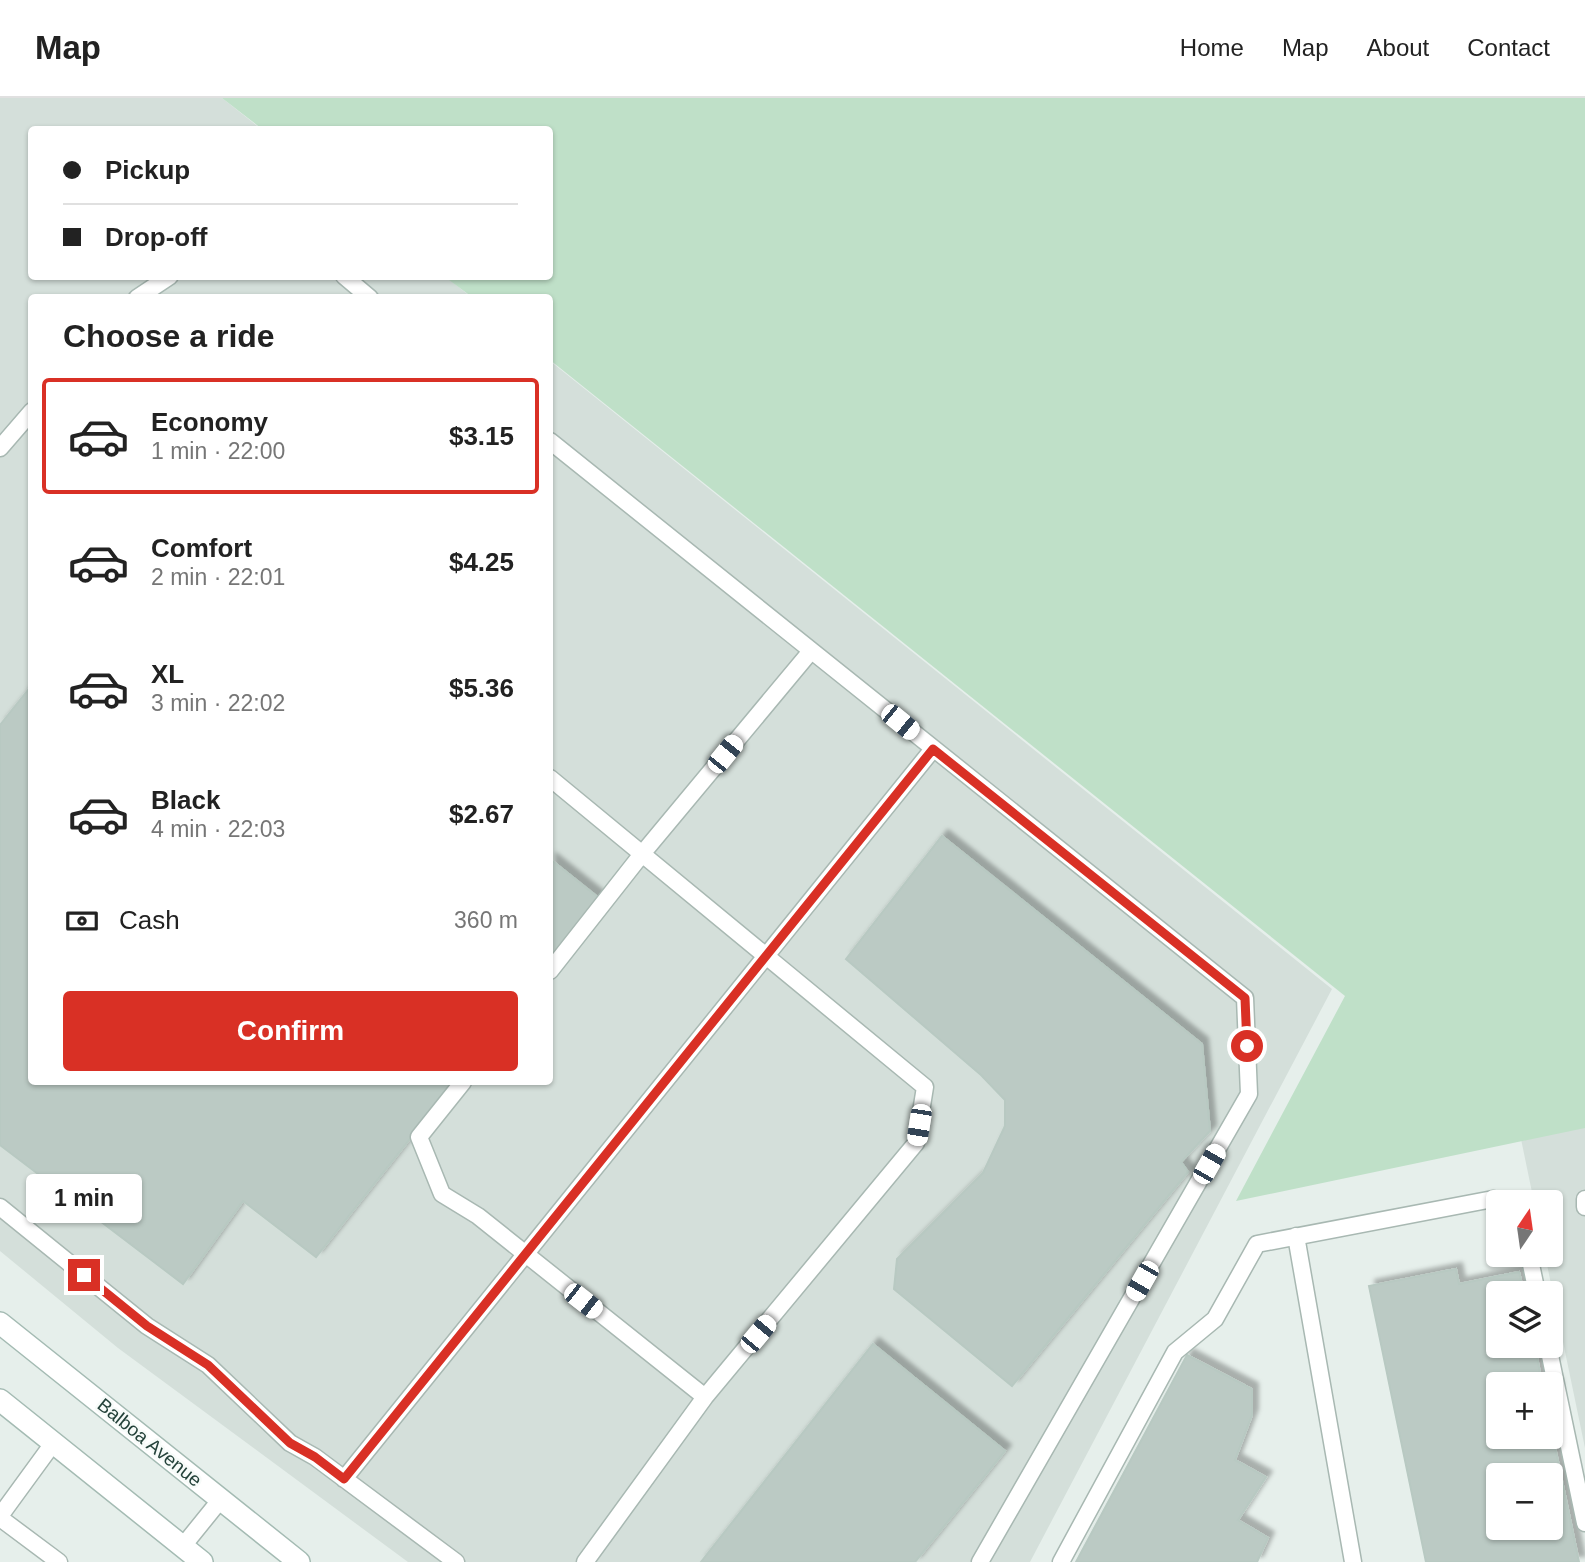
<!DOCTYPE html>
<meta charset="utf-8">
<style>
:root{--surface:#fff;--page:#f6f6f6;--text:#222;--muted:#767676;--line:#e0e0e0;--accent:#d93025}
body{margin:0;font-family:Arial,sans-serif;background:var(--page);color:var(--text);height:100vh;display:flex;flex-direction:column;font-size:26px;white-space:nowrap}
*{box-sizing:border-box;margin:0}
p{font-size:23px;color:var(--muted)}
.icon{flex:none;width:38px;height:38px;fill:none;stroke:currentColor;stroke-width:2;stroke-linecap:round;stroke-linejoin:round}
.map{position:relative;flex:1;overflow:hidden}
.sheet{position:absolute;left:28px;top:196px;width:525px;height:791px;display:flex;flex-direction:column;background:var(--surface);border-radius:7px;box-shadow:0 2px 5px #0004}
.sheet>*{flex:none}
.hud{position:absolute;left:28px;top:28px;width:525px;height:154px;border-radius:7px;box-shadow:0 2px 5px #0004;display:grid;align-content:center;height:154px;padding:0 35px;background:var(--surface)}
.needle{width:46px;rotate:13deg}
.buttons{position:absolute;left:1486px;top:1092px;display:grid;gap:14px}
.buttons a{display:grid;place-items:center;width:77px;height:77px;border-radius:7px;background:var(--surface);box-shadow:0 2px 5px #0004;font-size:35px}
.end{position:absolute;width:32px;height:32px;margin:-16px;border:9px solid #d93025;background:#fff;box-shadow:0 0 0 4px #fff}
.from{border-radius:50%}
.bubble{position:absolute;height:49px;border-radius:7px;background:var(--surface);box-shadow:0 2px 5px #0004;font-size:23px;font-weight:700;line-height:49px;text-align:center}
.car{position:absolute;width:21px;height:42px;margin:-21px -10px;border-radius:9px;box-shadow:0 0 5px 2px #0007;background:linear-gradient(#fff 24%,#345 0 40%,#fff 0 76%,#345 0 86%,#fff 0)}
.hud b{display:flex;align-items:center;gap:24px;height:66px;font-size:26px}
.hud b+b{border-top:2px solid var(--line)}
.hud i{width:18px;height:18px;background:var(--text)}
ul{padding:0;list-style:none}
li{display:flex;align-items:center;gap:21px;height:116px;margin:0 14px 10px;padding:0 21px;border:4px solid transparent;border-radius:7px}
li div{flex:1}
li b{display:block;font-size:26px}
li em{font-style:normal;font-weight:700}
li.current{border-color:var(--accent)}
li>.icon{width:63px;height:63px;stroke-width:1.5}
h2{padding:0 35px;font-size:32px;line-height:84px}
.pay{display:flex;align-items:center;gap:18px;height:77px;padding:0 35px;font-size:26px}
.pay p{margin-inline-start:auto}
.action{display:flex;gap:14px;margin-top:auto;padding:14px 35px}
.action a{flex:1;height:80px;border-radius:7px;background:var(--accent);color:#fff;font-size:28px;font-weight:700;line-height:80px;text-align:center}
header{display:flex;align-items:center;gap:42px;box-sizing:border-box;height:98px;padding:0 35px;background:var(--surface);border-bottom:2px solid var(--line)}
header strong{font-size:33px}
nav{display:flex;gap:38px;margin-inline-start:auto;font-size:24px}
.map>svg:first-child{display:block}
.built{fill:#d4dfda}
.green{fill:#bfe0c8}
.building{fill:#bbcac4;stroke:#b8c9c2;stroke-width:2;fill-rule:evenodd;filter:url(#shadow)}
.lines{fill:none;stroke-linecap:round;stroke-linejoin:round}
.service-casing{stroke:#a8b8b2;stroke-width:19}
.secondary-casing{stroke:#a4bbb3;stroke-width:24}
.service{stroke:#fff;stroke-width:16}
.secondary{stroke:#fff;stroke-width:21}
.route{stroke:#d93025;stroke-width:9}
.labels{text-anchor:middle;stroke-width:5;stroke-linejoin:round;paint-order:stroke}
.street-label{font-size:19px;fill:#24423a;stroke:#f7fbf9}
</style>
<header>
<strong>Map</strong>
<nav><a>Home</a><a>Map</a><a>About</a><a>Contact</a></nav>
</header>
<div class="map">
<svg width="1585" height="1464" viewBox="0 0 1585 1464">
<defs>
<filter id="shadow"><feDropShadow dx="6" dy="-6" stdDeviation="2" flood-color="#0004"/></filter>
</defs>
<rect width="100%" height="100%" fill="#e6efeb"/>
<path class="built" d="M0 0H222L261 31 32 32V178H445L471 199 32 200V984H550V263L1332 891 1030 1464H408L118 1250 0 1153Z
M1585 1028V1350L1545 1157H1550V1104H1534L1521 1041Z"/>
<path class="green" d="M222 0H1585V1030L1236 1103 1345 898 550 262V200L472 199 445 179 550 178V32L262 31Z"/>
<path class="building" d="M32 587V984H455L316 1159 243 1103 183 1186 0 1047V627Z
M942 738 1202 946 1210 1033 1181 1064 1188 1074 1012 1288 894 1191 897 1161 983 1075 1005 1028V1002L981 977 846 861Z
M550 761 600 801 550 865Z
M1456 1171 1459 1186 1519 1174 1524 1195H1498V1248H1535L1542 1286H1498V1339H1550V1325L1579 1464H1426L1369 1188ZM1498 1377H1550V1430H1498Z
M873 1246 1005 1353 915 1464H701Z
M1187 1257 1252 1291V1317L1235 1362 1266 1379 1238 1422 1268 1440 1257 1464H1076Z"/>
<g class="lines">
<defs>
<path id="service" d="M344 178 370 200
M137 200 170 178
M550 343 1245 900 1249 996 980 1464
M0 350 32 313
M550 680 925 989 916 1045 705 1299
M550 873 642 756 811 553
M463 984 419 1039 442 1096 478 1118 705 1299 585 1464
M1585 1101V1109
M0 1109 147 1228 208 1267 290 1345 315 1359 456 1464
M1296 1138 1353 1464
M1529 1157 1537 1195
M1548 1248 1585 1425
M344 1381 933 651
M0 1418 54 1344
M0 1420 59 1464
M183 1448 221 1401
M1061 1464 1175 1254 1215 1221 1257 1146 1493 1101 1507 1104"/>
<path id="secondary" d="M0 1225 299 1464
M0 1302 202 1464"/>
</defs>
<use href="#service" class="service-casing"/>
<use href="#secondary" class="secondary-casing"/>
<use href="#service" class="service"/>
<use href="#secondary" class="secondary"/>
</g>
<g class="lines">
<path class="route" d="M84 1177 147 1228 208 1267 290 1345 315 1359 344 1381 933 651 1245 900 1247 948"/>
</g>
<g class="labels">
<g class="street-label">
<text transform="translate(150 1344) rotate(39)" y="7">Balboa Avenue</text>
</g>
</g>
</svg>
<div class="buttons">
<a><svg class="needle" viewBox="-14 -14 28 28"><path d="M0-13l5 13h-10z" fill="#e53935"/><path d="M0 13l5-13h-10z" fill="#767676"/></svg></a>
<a><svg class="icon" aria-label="layers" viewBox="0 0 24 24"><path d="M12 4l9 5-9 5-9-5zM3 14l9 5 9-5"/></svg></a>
<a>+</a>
<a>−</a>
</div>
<i class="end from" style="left:1247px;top:948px"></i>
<i class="end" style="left:84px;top:1177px"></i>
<div class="bubble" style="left:26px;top:1076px;width:116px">1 min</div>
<i class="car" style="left:900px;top:624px;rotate:129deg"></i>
<i class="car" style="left:725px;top:656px;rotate:39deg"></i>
<i class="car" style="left:919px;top:1027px;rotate:189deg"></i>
<i class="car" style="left:1209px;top:1066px;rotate:30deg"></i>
<i class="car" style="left:1142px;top:1183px;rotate:210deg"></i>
<i class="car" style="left:583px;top:1203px;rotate:128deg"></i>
<i class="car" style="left:758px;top:1236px;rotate:40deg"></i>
<div class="hud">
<b><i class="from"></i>Pickup</b>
<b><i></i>Drop-off</b>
</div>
<section class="sheet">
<h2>Choose a ride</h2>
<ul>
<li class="current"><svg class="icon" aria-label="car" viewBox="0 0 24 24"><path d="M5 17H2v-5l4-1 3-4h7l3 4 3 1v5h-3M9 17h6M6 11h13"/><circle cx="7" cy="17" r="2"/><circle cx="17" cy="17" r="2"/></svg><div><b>Economy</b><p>1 min · 22:00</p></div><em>$3.15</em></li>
<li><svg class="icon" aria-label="car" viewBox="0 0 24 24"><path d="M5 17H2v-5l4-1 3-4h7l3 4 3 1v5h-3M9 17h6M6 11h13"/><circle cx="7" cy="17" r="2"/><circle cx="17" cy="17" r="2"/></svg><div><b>Comfort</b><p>2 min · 22:01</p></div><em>$4.25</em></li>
<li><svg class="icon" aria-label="car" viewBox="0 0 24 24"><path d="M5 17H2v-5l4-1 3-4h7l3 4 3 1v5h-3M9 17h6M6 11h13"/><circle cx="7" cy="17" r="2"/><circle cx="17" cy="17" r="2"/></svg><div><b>XL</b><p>3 min · 22:02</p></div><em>$5.36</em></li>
<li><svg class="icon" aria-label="car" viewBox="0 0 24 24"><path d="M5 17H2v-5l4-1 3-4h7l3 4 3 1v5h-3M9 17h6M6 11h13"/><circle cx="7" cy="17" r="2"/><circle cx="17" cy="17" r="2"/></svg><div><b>Black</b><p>4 min · 22:03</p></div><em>$2.67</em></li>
</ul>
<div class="pay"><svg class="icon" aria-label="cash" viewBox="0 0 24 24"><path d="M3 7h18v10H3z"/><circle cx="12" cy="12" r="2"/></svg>Cash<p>360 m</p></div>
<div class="action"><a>Confirm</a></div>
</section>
</div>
